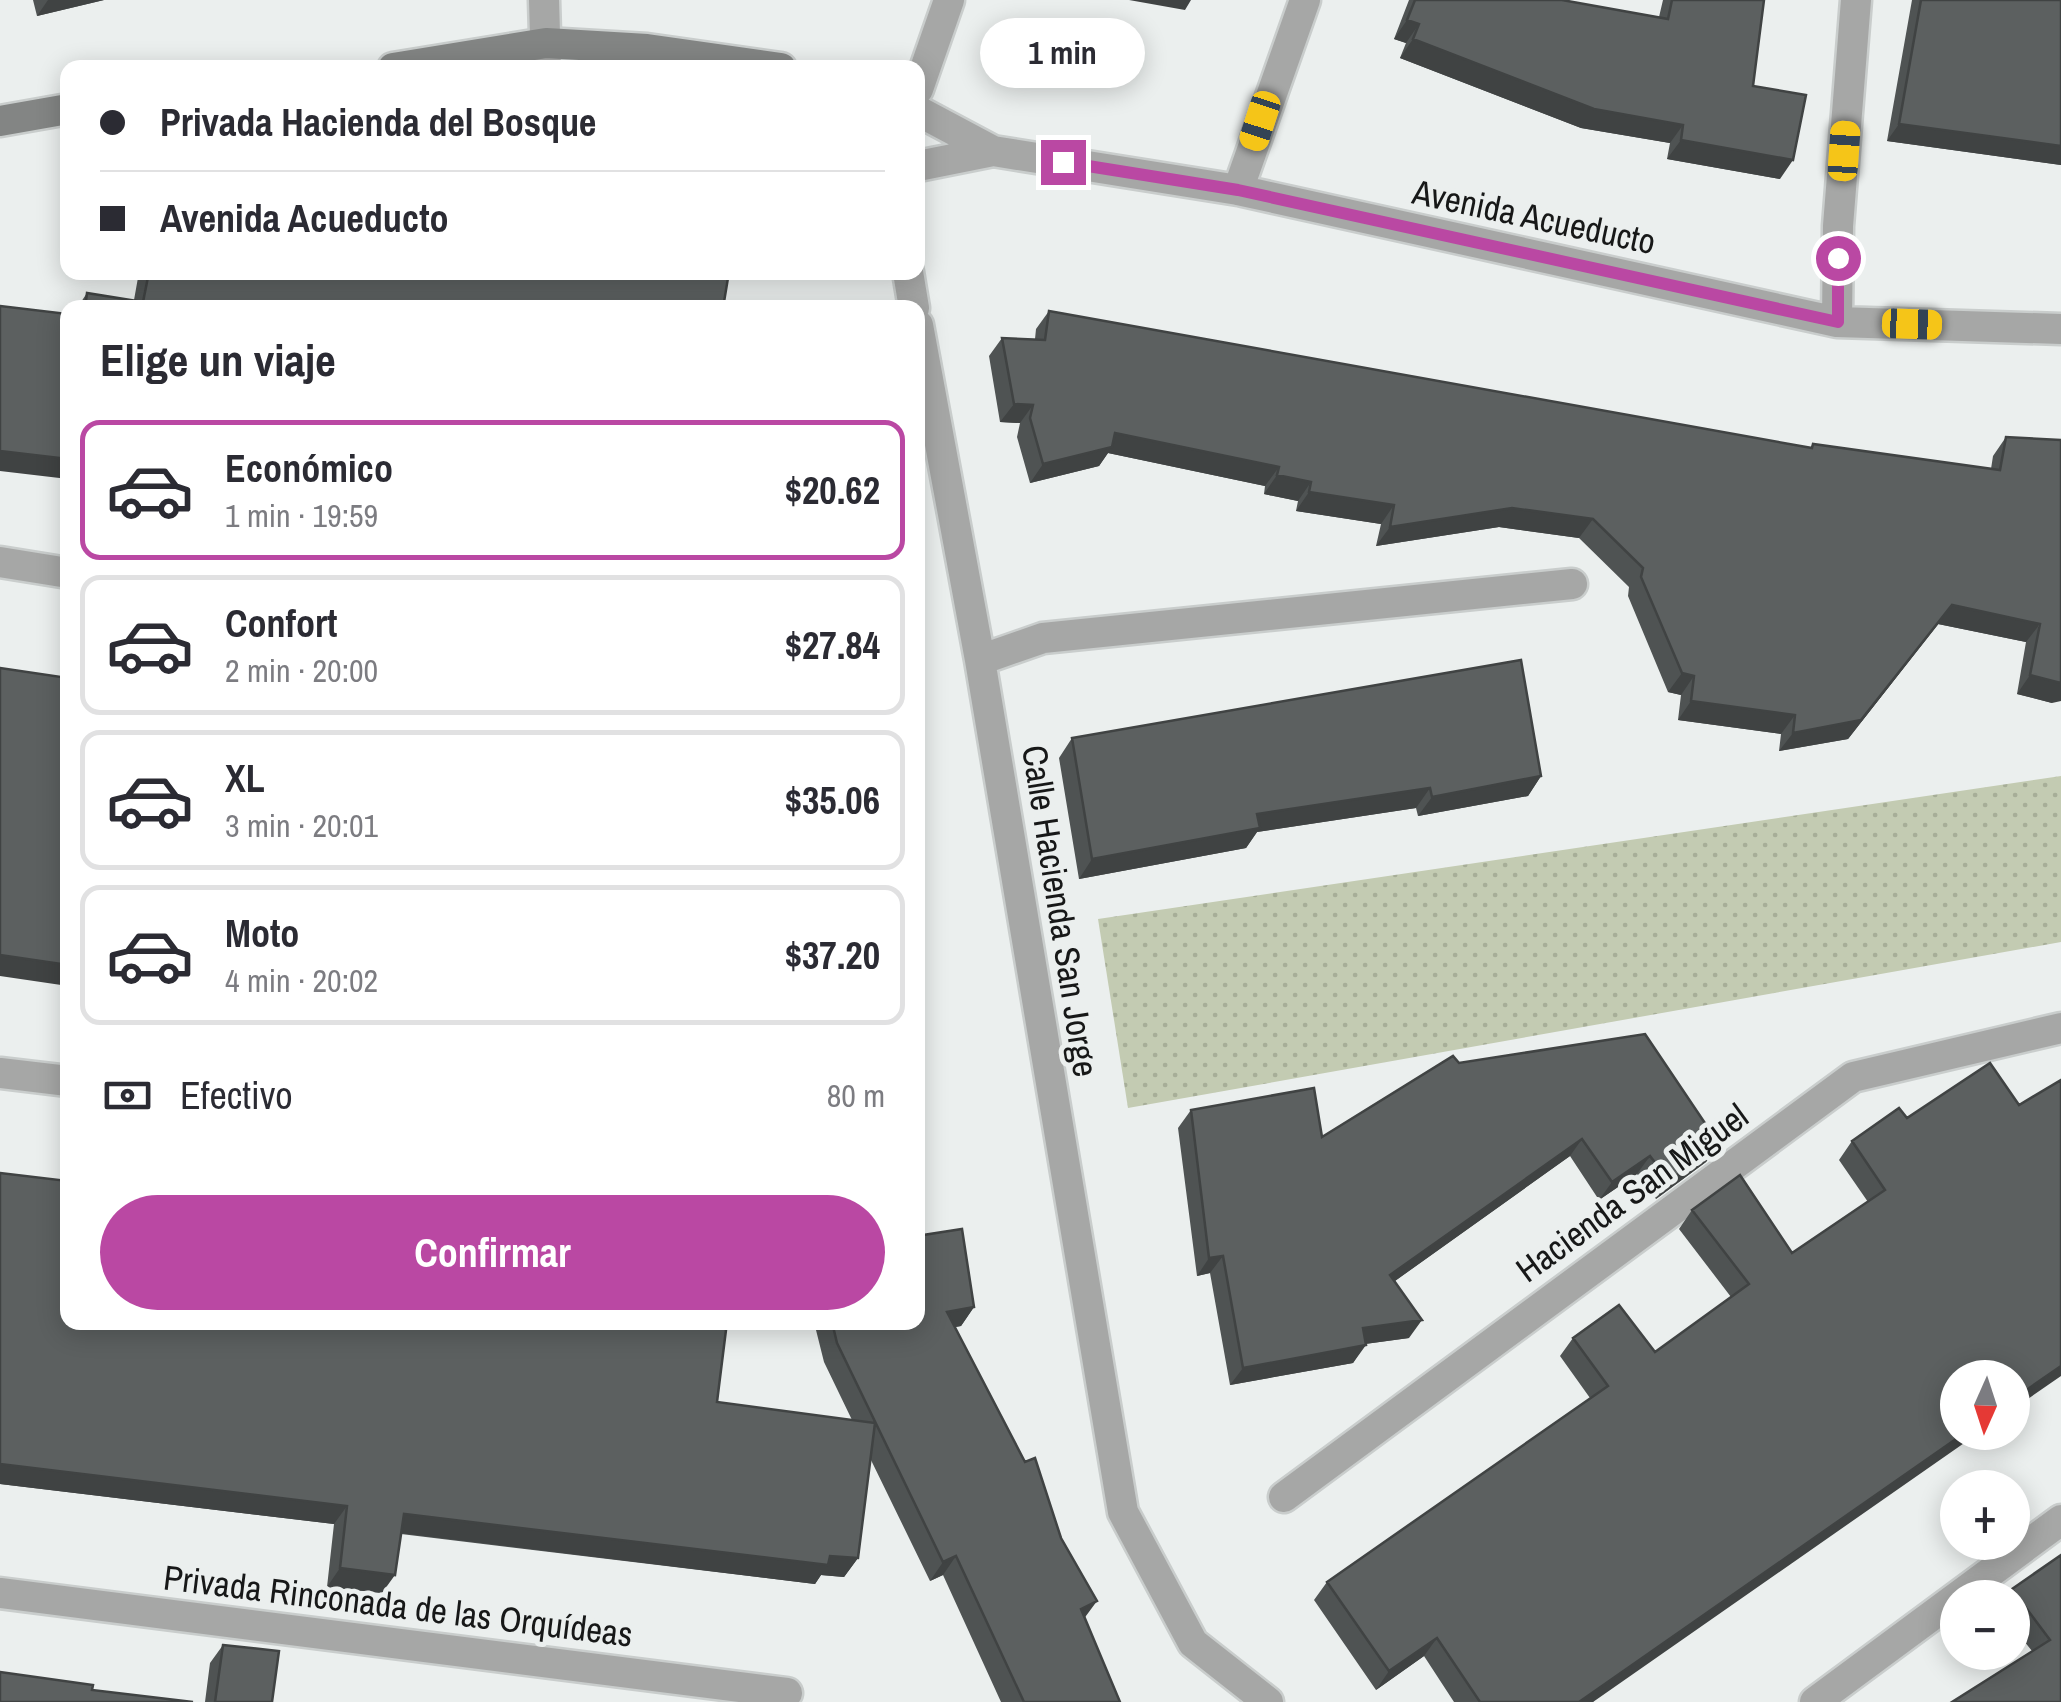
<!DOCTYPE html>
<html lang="es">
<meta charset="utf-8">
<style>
:root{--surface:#fff;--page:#f2f2f3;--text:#2b2b33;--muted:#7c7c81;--line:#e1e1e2;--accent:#ba48a3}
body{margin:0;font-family:"Archivo Narrow",sans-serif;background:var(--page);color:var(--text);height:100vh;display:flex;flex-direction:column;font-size:38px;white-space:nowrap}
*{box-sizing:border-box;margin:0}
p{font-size:32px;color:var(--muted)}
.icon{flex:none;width:55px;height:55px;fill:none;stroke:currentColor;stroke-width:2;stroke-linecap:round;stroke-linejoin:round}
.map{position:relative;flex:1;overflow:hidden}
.details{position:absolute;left:60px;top:300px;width:865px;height:1030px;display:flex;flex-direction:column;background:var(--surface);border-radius:20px;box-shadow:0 5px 25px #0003}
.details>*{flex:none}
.hud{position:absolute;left:60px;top:60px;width:865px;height:220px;border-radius:20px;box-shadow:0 5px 25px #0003;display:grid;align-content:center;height:220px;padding:0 40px;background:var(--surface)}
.needle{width:65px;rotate:183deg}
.tools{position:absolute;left:1940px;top:1360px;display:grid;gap:20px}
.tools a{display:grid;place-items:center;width:90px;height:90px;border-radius:50%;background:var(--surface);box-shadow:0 5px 25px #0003;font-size:50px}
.end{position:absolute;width:45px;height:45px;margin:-22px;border:12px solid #ba48a3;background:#fff;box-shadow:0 0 0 5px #fff}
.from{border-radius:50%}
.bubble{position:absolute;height:70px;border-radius:35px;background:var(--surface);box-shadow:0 5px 25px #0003;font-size:32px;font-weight:700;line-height:70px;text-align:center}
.car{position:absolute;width:30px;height:60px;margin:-30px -15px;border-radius:12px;box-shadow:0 0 8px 2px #0007;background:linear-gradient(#f5c518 24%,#345 0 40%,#f5c518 0 76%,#345 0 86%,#f5c518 0)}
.hud b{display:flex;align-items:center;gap:35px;height:95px;font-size:38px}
.hud b+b{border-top:2px solid var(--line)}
.hud i{width:25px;height:25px;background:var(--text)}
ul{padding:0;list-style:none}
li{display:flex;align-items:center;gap:30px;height:140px;margin:0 20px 15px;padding:0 20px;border:5px solid var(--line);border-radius:20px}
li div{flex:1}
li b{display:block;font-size:38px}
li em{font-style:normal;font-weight:700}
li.selected{border-color:var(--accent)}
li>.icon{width:90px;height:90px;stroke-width:1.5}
h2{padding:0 40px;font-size:45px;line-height:120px}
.pay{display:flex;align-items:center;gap:25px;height:110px;padding:0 40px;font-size:38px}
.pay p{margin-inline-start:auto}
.primary-button{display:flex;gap:20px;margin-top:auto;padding:20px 40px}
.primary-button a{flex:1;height:115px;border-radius:60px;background:var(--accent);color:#fff;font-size:40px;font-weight:700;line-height:115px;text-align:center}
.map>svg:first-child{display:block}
.grass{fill:url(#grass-dots)}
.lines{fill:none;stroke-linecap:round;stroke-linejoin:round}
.street-casing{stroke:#c9cdcc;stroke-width:35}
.secondary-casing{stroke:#c9cdcc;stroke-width:35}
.street{stroke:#a6a7a6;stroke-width:30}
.secondary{stroke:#838584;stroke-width:30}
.wall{fill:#4f5353}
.shaded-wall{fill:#404343}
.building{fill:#5c6060;stroke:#404343;stroke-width:2.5}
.route{stroke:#ba48a3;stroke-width:12}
.labels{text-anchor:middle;stroke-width:10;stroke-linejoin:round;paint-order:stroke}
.street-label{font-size:35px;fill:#171818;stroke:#ebefee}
</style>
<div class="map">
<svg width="2061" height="1702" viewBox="0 0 2061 1702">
<defs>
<pattern id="grass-dots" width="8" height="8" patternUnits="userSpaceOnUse" patternTransform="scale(2.5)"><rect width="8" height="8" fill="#c3cbb2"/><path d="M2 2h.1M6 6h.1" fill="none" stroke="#a7ae98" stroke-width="1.8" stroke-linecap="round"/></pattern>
</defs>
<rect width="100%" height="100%" fill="#ebefee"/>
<path class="grass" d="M2061 776V942L1128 1108 1098 919Z"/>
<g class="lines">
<defs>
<path id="street" d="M544 0 546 68
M918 89 949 0
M918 111 993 151 1238 190 1837 322 2061 329
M918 166 993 151
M1238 190 1305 0
M908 272 914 308
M1837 322 1838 226 1856 0
M918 325 980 660 1123 1512 1193 1643 1268 1702
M0 562 68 573
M980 660 1043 638 1572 584
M0 1073 68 1081
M1284 1497 1853 1077 2061 1028
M0 1593 787 1693
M1815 1702 2061 1520"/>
<path id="secondary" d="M393 68 546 43 647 49 781 68
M0 121 68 109"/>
</defs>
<use href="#street" class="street-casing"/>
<use href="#secondary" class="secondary-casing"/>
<use href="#street" class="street"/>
<use href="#secondary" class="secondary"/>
</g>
<path class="wall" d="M33 0H104L37 16Z
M1409 0H1562L1659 17 1663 0H1764L1753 86 1780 179 1667 159 1670 143 1581 128 1400 58 1406 43 1394 39Z
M1912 0H2061V165L1887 141Z
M139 272H729L723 308H77L87 293 134 300Z
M1049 311 1810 448 1813 444 1991 469 1993 456 2006 437 2052 703 2017 694 2026 642 1938 624 1848 739 1779 751 1781 734 1678 720 1681 695 1668 692 1628 596 1629 587 1579 538 1499 527 1376 546 1381 524 1296 511 1298 501 1264 494 1265 486 1108 453 1099 466 1030 483 1017 437 1020 423 1000 422 989 356 1002 338 1035 339 1036 329Z
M1072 738 1541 776 1528 796 1418 816 1416 808 1257 832 1246 848 1079 879 1059 758Z
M1459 1063 1719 1144 1706 1162 1656 1199 1637 1174 1599 1200 1570 1156 1395 1281 1409 1338 1365 1344 1353 1363 1230 1385 1210 1273 1197 1276 1178 1128 1191 1110 1322 1137Z
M1990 1063 1593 1702H1454L1424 1656 1376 1690 1314 1600 1327 1582 1590 1398 1560 1356 1573 1338 1655 1352 1731 1297 1679 1229 1692 1210 1792 1253 1868 1202 1839 1160 1852 1141 1907 1118Z
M923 1235 974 1307 961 1326 955 1327 1085 1618 1120 1702H1001L943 1575 930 1581 870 1458 858 1558 844 1577 821 1575 815 1584 401 1534 382 1593 327 1587 334 1524 0 1484 717 1402 852 1420 824 1362 814 1322H918Z
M2061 1555V1702L2032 1651 2012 1626V1598H2006L2012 1589Z
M223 1645 272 1702H205L210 1663Z"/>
<path class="shaded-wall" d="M48 0H104L37 16Z
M1129 0H1191L1185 10Z
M1407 20 1419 24 1406 43 1394 39Z
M1413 39 1683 125 1670 143 1581 128 1400 58Z
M1899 124 2061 146V165L1887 141Z
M1681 140 1793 160 1780 179 1667 159Z
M1014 404 1033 405 1020 423 1000 422Z
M1115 433 1279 467 1265 486 1108 453 1099 466 1030 483 1043 464Z
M0 451 68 459V479L0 471Z
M1277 475 1311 482 1298 501 1264 494Z
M1309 492 1394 505 1381 524 1296 511Z
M1512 508 1593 519 1579 538 1499 527 1376 546 1390 527Z
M1952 605 2040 624 2026 642 1938 624 1848 739 1779 751 1793 733Z
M1682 673 1694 676 1681 695 1668 692Z
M2030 675 2061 683V701L2052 703 2017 694Z
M1691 701 1795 715 1781 734 1678 720Z
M1541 776 1528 796 1418 816 1432 797Z
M1430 788 1416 808 1257 832 1246 848 1079 879 1092 859 1257 814Z
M0 955 68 965V986L0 976Z
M1582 1139 1570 1156 1378 1293 1390 1275Z
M1719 1144 1706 1162 1656 1199 1669 1181Z
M1650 1156 1637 1174 1599 1200 1612 1182Z
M1223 1256 1210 1273 1197 1276 1209 1258Z
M974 1307 961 1326 934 1331 947 1312Z
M1422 1320 1409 1338 1350 1346 1363 1328Z
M1366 1345 1353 1363 1230 1385 1243 1368Z
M2061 1366V1376L2012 1410V1400Z
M1966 1432H1980L1593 1702H1579Z
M0 1464 347 1506 334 1524 0 1484Z
M404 1514 830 1556 858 1558 844 1577 821 1575 815 1584 391 1532Z
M956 1556 943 1575 930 1581 943 1562Z
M340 1568 395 1575 382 1593 327 1587Z
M1097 1601 1083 1620 1081 1609Z
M1437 1638 1424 1656 1376 1690 1389 1671Z"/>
<path class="building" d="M1415 0H1562L1668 19 1672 0H1764L1753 86 1806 95 1793 160 1681 140 1683 125 1594 109 1413 39 1419 24 1407 20Z
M1921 0H2061V146L1899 124Z
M149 272H729L723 308H85L87 293 143 302Z
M0 306 68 314V459L0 451Z
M1049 311 1812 448 1813 444 2000 470 2006 437 2061 440V683L2030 675 2040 624 1952 605 1861 720 1793 733 1795 715 1691 701 1694 676 1682 673 1641 577 1643 568 1593 519 1512 508 1390 527 1394 505 1309 492 1311 482 1277 475 1279 467 1115 433 1112 447 1043 464 1030 418 1033 405 1014 404 1002 338 1045 340Z
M1521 660 1541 776 1432 797 1430 788 1257 814 1260 828 1092 859 1072 738Z
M0 668 68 678V965L0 955Z
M1645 1034 1719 1144 1669 1181 1650 1156 1612 1182 1582 1139 1390 1275 1422 1320 1363 1328 1366 1345 1243 1368 1223 1256 1209 1258 1191 1110 1314 1088 1322 1137 1453 1056 1459 1063Z
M1990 1063 2019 1105 2061 1080V1366L2012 1400V1378H1958V1432H1966L1579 1702H1480L1437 1638 1389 1671 1327 1582 1608 1386 1573 1338 1619 1305 1655 1352 1749 1284 1692 1210 1740 1175 1792 1253 1885 1190 1852 1141 1899 1108 1907 1118Z
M0 1173 68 1181V1322H727L717 1402 875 1423 858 1558 830 1556 828 1565 404 1514 395 1575 340 1568 347 1506 0 1464Z
M918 1204 923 1235 962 1229 974 1307 947 1312 1025 1462 1035 1458 1061 1538 1097 1601 1081 1609 1120 1702H1024L956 1556 943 1562 837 1343 832 1322H918Z
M2061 1555V1702H1952L2050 1640 2012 1589Z
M223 1645 279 1651 272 1702H215Z
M0 1672 93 1685 92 1690 193 1702H0Z"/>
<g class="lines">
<path class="route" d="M1063 162 1238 190 1838 322V258"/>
</g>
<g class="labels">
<g class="street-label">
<text transform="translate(1534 217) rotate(12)" y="12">Avenida Acueducto</text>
<text transform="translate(1060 911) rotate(81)" y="12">Calle Hacienda San Jorge</text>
<text transform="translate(1632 1193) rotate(-36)" y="12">Hacienda San Miguel</text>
<text transform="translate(398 1606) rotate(7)" y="12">Privada Rinconada de las Orquídeas</text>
</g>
</g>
</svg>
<div class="tools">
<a><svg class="needle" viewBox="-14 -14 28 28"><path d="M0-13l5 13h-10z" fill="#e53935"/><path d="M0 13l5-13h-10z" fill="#7c7c81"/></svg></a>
<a>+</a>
<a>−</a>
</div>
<i class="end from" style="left:1838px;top:258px"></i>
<i class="end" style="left:1063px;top:162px"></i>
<div class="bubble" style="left:980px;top:18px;width:165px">1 min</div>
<i class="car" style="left:1260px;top:121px;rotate:198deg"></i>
<i class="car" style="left:1844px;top:151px;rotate:4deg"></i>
<i class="car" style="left:1912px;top:324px;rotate:92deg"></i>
<div class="hud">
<b><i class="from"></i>Privada Hacienda del Bosque</b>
<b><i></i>Avenida Acueducto</b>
</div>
<section class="details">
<h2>Elige un viaje</h2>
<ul>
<li class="selected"><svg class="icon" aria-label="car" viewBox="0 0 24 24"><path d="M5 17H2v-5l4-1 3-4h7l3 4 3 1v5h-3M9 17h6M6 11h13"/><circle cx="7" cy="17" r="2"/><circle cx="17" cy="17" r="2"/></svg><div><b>Económico</b><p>1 min · 19:59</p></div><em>$20.62</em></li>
<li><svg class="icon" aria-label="car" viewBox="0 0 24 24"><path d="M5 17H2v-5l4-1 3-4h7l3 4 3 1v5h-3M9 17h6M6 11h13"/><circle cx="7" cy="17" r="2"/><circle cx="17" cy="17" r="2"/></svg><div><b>Confort</b><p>2 min · 20:00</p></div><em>$27.84</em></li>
<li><svg class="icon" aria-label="car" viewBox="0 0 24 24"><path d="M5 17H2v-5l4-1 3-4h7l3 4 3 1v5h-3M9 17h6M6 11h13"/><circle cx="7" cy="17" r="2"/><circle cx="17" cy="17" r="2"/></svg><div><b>XL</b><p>3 min · 20:01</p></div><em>$35.06</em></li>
<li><svg class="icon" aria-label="car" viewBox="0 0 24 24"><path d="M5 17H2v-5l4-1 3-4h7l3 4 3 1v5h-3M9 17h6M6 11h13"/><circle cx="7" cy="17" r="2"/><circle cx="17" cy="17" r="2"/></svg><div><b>Moto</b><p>4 min · 20:02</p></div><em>$37.20</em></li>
</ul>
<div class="pay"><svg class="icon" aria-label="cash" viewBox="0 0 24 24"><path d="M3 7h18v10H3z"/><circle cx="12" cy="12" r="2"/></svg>Efectivo<p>80 m</p></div>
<div class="primary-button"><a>Confirmar</a></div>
</section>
</div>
